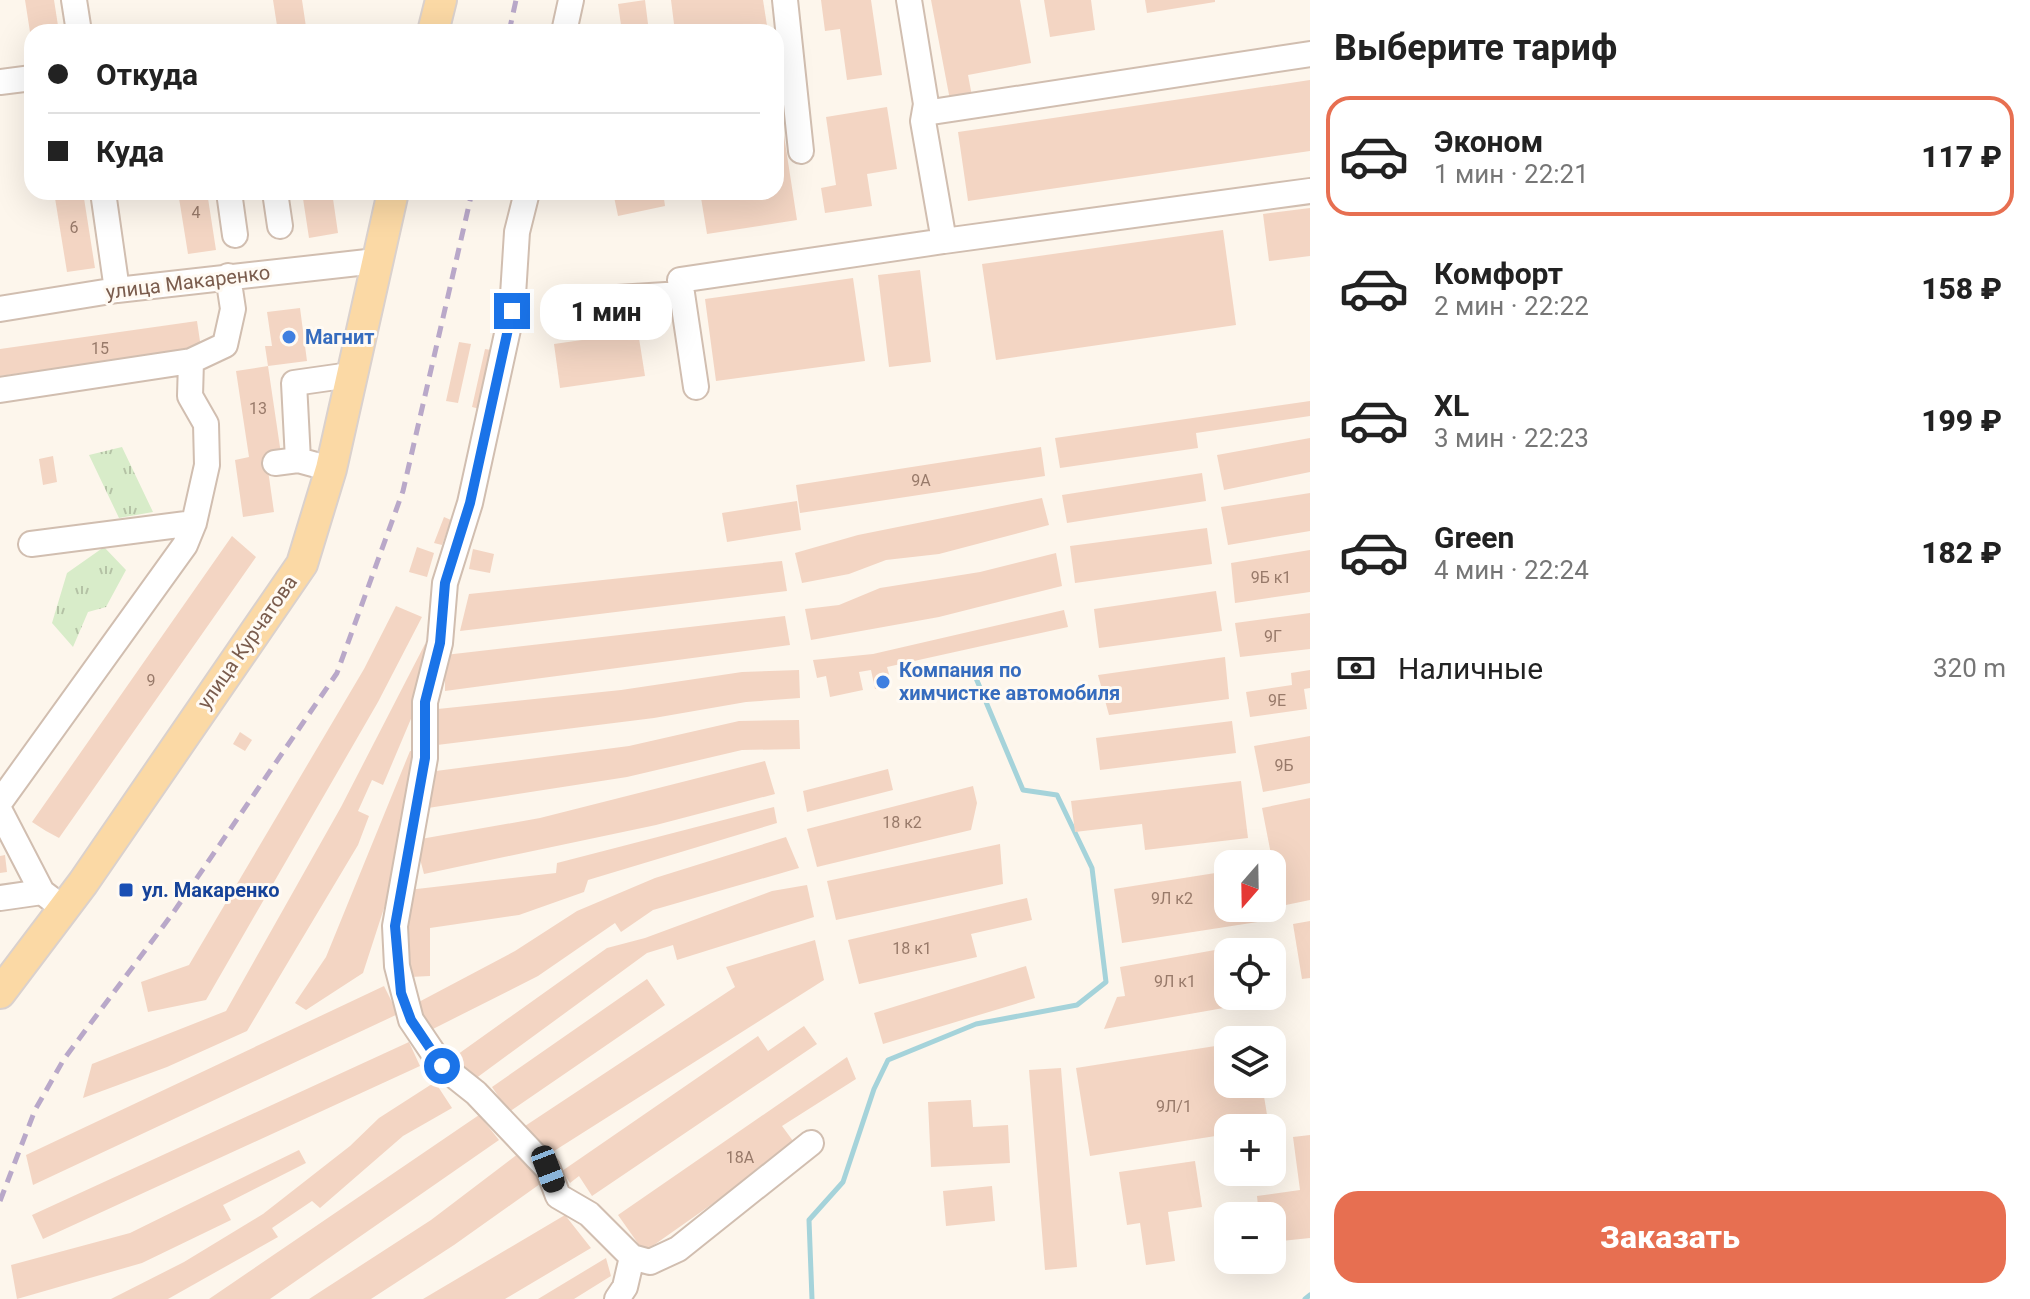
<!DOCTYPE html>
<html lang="ru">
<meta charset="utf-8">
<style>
:root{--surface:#fff;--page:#f2f2f2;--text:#222;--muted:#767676;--line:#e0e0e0;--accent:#e76f51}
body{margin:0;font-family:Roboto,sans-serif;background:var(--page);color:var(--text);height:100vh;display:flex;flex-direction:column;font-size:30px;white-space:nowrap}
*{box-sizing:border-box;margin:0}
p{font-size:26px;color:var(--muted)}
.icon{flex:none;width:44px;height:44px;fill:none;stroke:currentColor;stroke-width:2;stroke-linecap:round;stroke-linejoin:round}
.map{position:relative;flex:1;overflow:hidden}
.drawer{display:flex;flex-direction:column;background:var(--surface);width:720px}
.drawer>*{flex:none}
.hud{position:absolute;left:24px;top:24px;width:760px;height:176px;border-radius:24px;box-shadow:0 8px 32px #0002;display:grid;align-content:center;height:176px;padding:0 24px;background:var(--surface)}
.needle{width:52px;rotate:200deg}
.fabs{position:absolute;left:1214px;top:850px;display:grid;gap:16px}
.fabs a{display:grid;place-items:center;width:72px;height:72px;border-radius:16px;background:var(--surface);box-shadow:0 8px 32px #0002;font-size:40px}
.end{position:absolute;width:36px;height:36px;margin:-18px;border:10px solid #1a73e8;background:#fff;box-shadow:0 0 0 4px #fff}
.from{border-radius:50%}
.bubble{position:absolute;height:56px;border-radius:24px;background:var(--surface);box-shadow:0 8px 32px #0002;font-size:26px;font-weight:800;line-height:56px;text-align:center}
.car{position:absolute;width:24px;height:48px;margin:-24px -12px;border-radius:10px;box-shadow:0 0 6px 2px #0007;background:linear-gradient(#222 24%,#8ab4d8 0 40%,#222 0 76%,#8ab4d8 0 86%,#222 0)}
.hud b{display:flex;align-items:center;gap:28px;height:76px;font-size:30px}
.hud b+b{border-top:2px solid var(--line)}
.hud i{width:20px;height:20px;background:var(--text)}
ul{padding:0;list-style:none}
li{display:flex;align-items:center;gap:24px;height:120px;margin:0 16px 12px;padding:0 8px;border:4px solid transparent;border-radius:24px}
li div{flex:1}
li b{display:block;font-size:30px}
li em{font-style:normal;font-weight:800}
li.on{border-color:var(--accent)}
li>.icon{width:72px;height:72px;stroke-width:1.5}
h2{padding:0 24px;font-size:36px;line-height:96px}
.pay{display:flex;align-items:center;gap:20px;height:88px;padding:0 24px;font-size:30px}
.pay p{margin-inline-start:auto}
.primary-button{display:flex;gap:16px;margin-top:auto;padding:16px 24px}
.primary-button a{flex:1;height:92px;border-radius:24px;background:var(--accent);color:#fff;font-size:32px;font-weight:800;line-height:92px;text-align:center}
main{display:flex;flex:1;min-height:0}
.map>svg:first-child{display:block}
.park{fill:url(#park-tufts)}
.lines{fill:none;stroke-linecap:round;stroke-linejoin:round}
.stream{stroke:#a5d3da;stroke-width:5}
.building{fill:#f3d5c3}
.minor-casing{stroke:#d1beb0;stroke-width:28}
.major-casing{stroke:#dad1cd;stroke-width:34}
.minor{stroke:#fff;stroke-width:24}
.major{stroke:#fbd9a5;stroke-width:30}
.rail{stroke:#b9a8c9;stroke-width:5;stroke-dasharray:12 8;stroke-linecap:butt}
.route{stroke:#1a73e8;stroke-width:10}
.shop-dot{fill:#3f7fe0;stroke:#fffaf3;stroke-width:3}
.transit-dot{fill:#1a4fb4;stroke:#fffaf3;stroke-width:3}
.labels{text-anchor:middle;stroke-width:6;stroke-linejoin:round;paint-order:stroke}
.number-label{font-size:16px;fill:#987a6a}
.street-label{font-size:20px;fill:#7a5c4d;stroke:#fffaf3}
.shop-label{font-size:20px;font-weight:bold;fill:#366cbe;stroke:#fffaf3;text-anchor:start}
.transit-label{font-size:20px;font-weight:bold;fill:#164399;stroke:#fffaf3;text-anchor:start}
</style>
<main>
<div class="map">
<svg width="1310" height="1299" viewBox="0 0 1310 1299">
<defs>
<pattern id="park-tufts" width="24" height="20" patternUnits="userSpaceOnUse" patternTransform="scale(2)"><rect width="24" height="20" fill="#d8ecc9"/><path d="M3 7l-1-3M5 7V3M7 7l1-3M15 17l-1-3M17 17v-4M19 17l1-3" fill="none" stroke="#b4c2a5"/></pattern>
</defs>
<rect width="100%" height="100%" fill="#fdf6ec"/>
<path class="park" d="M122 447 153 512 119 518 89 455Z
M104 547 126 570 106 607 88 612 73 647 52 623 67 573Z"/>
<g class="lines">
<path class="stream" d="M812 1299 809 1220 843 1182 874 1089 888 1060 976 1024 1077 1005 1106 982 1092 868 1057 795 1023 790 973 671
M1305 1299 1310 1295"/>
</g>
<path class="building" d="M25 0H54L59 32H30Z
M273 0H302L306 27 278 32Z
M645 0 649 32H622L618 4Z
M671 0H763L768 32H675Z
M821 0H871L882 75 847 80 840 29 825 31Z
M931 0H1020L1031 63 968 75 972 96 950 100Z
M1044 0H1091L1095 30 1050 37Z
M1145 0H1215V2L1147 13Z
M1310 80V151L968 201 958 132Z
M778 97 797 220 707 234 700 192H776Z
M887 107 897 169 867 174 872 206 825 213 821 188 836 185 826 117Z
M54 192H83L95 268 67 272Z
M178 192H207L216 250 188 254Z
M302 192H332L338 233 309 238Z
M613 192H663L665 206 618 216Z
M1310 208V256L1269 261 1263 214Z
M1223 230 1236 325 996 360 982 264Z
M920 270 931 362 889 367 878 275Z
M853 278 865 361 716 381 705 299Z
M300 308 307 361 268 366 265 346H272L267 312Z
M197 321 201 348 0 376V349Z
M638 332 645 376 560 388 554 344Z
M459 342 471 344 458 403 446 401Z
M485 349 497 351 484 410 472 407Z
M268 366 281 454 266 456 274 512 243 517 235 460 249 457 236 371Z
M1310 401V416L1196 433 1198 448 1060 468 1055 438Z
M1310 438V472L1224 490 1217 455Z
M1041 447 1045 476 800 513 796 485Z
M53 456 57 482 43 485 39 459Z
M1202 473 1206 501 1067 523 1062 495Z
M1310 493V531L1228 545 1221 507Z
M1042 498 1049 525 939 554 886 560 849 574 802 583 795 553 858 535Z
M797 501 801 530 727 542 722 513Z
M444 517 451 520 442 545 434 543Z
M1207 528 1212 564 1075 583 1070 546Z
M232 536 256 557 59 838 46 831 32 822Z
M417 547 434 553 427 577 409 572Z
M473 549 494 554 490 573 469 569Z
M1310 550V592L1235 603 1231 563Z
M1056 553 1062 586 939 617 811 640 805 609 839 605 880 588 980 572Z
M782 561 787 591 460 631 469 594Z
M1216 591 1222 631 1099 648 1094 609Z
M396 606 422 617 378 702 206 1000 148 1012 141 982 189 965 364 669Z
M1064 610 1068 627 887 667 892 685 875 689 871 670 859 672 863 690 830 697 826 676 817 678 813 660 873 654Z
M1310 613V649L1240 657 1235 623Z
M785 616 790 645 445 691V655Z
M425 644 434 650 416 707 383 785 372 780 358 811 369 816 358 845 247 1031 167 1067 83 1098 92 1064 226 1011 341 807Z
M1225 657 1229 699 1109 715 1098 675Z
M799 670 800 698 746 702 654 718 429 746 428 710 621 690 742 672Z
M1310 670V688L1304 689 1307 709 1250 717 1246 692 1292 685 1291 673Z
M799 720 800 749 742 750 627 777 428 808V772L629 746 739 721Z
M1232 721 1236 753 1100 770 1096 738Z
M240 732 252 740 245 751 233 744Z
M1310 736V783L1263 792 1254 746Z
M410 751 415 752 397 868 363 973 306 1010 295 1003 326 957Z
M765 761 775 794 656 825 424 874 415 840 540 818Z
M888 769 893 790 807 812 803 791Z
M1241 781 1248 838 1145 850 1142 824 1075 832 1071 801Z
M973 786 977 803 971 830 817 867 807 829Z
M1310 798V900L1281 906 1262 808Z
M774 807 777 823 588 880 584 892 519 915 430 928V976L410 977 408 890 556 873 557 863Z
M786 837 799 868 653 910 621 932 615 923 538 976 429 1031 415 1004 515 951 577 911 655 878Z
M1000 844 1003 884 836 920 827 881Z
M5 855 7 872 0 873V856Z
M1228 871V908H1262L1264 921 1122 943 1114 889Z
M807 885 814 917 677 960 673 945 647 953 475 1079 454 1057 607 948 645 938 772 891Z
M1027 898 1032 920 971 934 977 957 859 984 848 940Z
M1310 921V978L1302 979 1293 924Z
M815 940 824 980 543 1158 522 1128 735 987 726 967Z
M1271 940 1273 952H1228V996H1272L1274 956 1281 998 1104 1029 1117 997 1125 996 1120 967Z
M1026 966 1035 998 883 1044 874 1013Z
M647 979 665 1005 509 1112 492 1087Z
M384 986 398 1014 33 1185 26 1155Z
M804 1026 817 1044 592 1196 579 1176 570 1183 562 1171 758 1036 768 1051Z
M409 1042 420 1066 43 1239 32 1215Z
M1228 1044V1084H1262L1269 1127 1228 1128V1134L1090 1156 1076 1068Z
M847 1057 856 1079 782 1126 796 1145 644 1252 618 1215Z
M1061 1068 1077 1267 1045 1270 1029 1070Z
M435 1082 452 1108 403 1136 320 1208 312 1201 272 1228 278 1237 168 1299H111L184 1262 263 1214 350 1146 379 1118Z
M971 1100 973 1127 1008 1125 1010 1163 931 1167 928 1102Z
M479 1115 499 1140 270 1299H209Z
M1310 1135V1238L1272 1242V1216H1259L1257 1196 1300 1190 1293 1137Z
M299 1150 306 1163 223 1205 231 1220 142 1263 17 1299 11 1265 130 1233Z
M523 1150 547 1179 454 1245 371 1299H309L431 1220Z
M1195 1161 1202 1207 1168 1212 1175 1261 1146 1265 1140 1223 1127 1225 1119 1172Z
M992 1186 995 1221 946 1226 943 1191Z
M565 1215 591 1248 505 1299H423Z
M606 1258 611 1276 574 1299H538Z"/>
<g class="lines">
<defs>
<path id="minor" d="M74 0 79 32
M785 0 801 151
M564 32 571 0
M0 82 32 78
M925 113 1310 54
M103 192 117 290
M229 192 235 235
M275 192 280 226
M527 192 517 232 512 311 470 503 445 583 440 643 425 702V758L395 926 397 966 411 1020 442 1066 476 1093 548 1169 558 1196 589 1214 632 1257 625 1287 617 1299
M944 241 1310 191
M569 301 682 294
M0 309 117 290 376 261
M696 387 680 280 944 241 923 121 926 104 909 0
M0 390 191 361 225 345 233 309 228 276
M298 460 294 383 350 375
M275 463 298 460 331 469
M31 544 194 523
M0 802 185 545 194 523 207 465 206 424 190 396 191 361
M0 811 42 892 63 908
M0 898 42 892
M632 1257 650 1262 678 1249 811 1143"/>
<path id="major" d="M433 32 441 0
M0 993 83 883 302 564 331 469 393 192"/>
</defs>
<use href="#minor" class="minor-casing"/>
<use href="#major" class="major-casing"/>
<use href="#minor" class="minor"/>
<use href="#major" class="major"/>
<path class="rail" d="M509 32 516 0
M0 1201 35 1110 64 1059 173 913 337 673 403 491 472 192"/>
</g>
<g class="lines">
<path class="route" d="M442 1066 411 1020 401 993 395 926 425 758V702L440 643 445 583 470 503 512 311"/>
</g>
<g class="shop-dot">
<circle cx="289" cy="337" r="8"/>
<circle cx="883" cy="682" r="8"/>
</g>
<rect class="transit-dot" x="118" y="882" width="16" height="16" rx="4"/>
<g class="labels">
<g class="number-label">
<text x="196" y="218">4</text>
<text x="74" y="233">6</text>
<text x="100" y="354">15</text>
<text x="258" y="414">13</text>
<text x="921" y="486">9А</text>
<text x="1271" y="583">9Б к1</text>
<text x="1273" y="642">9Г</text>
<text x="151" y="686">9</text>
<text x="1277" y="706">9Е</text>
<text x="1284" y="771">9Б</text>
<text x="902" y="828">18 к2</text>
<text x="1172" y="904">9Л к2</text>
<text x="912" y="954">18 к1</text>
<text x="1175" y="987">9Л к1</text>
<text x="1174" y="1112">9Л/1</text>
<text x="740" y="1163">18А</text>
</g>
<g class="street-label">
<text transform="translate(188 282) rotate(-7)" y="7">улица Макаренко</text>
<text transform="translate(247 642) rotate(-55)" y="7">улица Курчатова</text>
</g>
<g class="shop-label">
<text x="305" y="344">Магнит</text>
<text x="899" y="677">Компания по<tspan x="899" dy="23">химчистке автомобиля</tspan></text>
</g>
<g class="transit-label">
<text x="142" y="897">ул. Макаренко</text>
</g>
</g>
</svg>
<div class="fabs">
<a><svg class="needle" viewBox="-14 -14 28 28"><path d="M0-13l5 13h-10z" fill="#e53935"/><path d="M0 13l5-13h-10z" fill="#767676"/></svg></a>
<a><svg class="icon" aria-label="locate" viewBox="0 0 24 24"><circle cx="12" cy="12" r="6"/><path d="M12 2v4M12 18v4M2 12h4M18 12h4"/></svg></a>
<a><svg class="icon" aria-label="layers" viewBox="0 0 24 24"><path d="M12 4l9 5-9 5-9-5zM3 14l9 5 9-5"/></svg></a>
<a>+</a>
<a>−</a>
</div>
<i class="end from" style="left:442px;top:1066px"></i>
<i class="end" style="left:512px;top:311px"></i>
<div class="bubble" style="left:540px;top:284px;width:132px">1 мин</div>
<i class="car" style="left:548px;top:1169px;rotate:159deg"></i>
<div class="hud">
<b><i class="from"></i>Откуда</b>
<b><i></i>Куда</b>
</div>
</div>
<section class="drawer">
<h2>Выберите тариф</h2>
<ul>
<li class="on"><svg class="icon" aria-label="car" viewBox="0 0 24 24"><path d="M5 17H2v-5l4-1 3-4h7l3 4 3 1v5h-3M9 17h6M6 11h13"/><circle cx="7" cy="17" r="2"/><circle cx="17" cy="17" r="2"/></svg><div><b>Эконом</b><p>1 мин · 22:21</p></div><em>117 ₽</em></li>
<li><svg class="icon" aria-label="car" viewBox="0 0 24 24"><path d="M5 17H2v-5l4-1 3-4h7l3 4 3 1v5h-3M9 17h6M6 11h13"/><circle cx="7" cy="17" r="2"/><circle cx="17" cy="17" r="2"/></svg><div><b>Комфорт</b><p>2 мин · 22:22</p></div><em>158 ₽</em></li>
<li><svg class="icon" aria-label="car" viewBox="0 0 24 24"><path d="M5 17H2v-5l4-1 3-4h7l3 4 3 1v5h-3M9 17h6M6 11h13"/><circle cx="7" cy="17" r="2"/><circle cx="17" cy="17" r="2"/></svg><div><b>XL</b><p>3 мин · 22:23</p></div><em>199 ₽</em></li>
<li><svg class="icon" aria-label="car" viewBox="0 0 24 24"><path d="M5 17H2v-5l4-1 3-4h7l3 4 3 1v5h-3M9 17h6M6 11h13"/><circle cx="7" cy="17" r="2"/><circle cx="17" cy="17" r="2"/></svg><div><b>Green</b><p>4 мин · 22:24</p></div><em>182 ₽</em></li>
</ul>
<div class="pay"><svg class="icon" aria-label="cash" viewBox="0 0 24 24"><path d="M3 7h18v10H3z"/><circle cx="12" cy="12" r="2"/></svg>Наличные<p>320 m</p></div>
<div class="primary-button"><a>Заказать</a></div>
</section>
</main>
